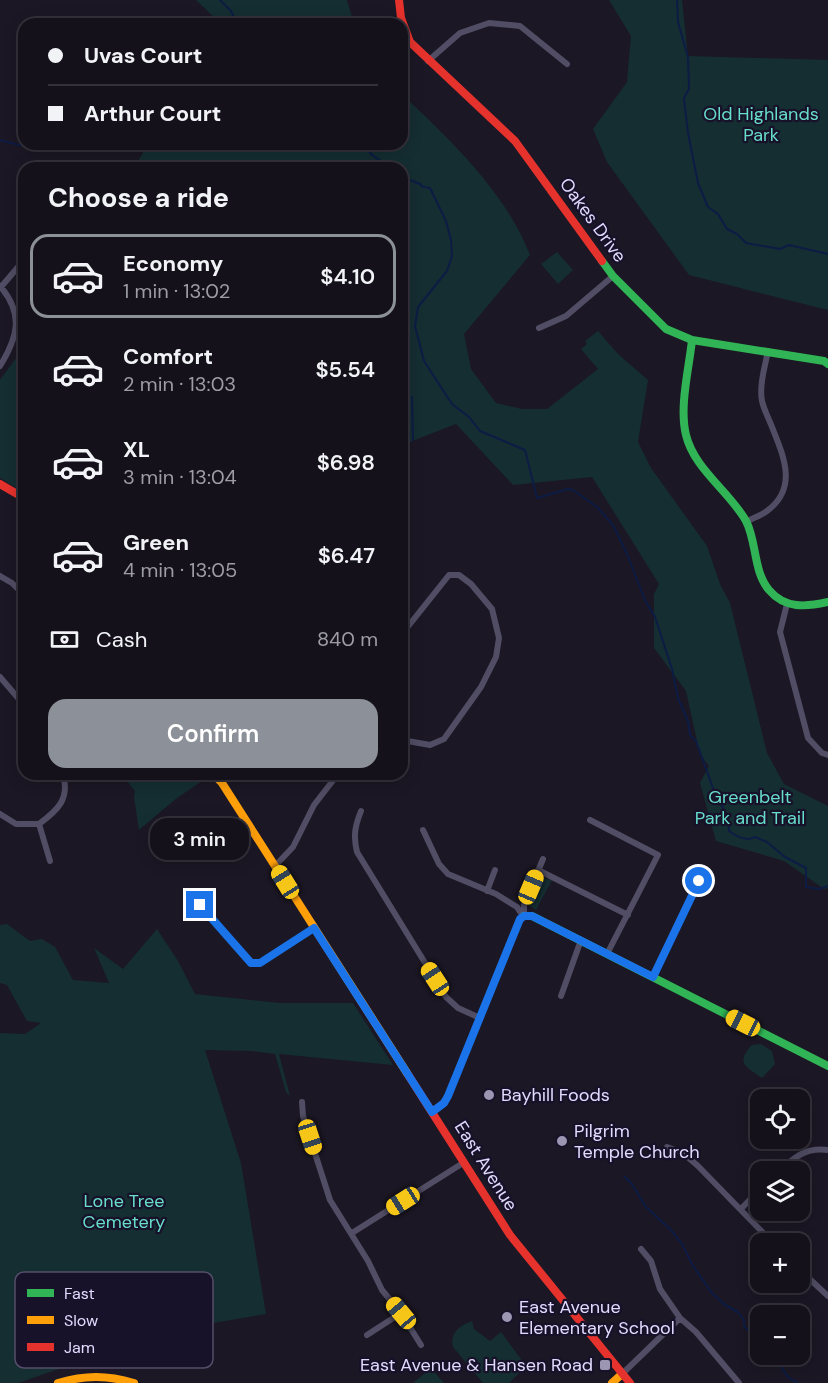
<!DOCTYPE html>
<meta charset="utf-8">
<style>
:root{--surface:#14111b;--page:#211f28;--text:#f1f3f6;--muted:#9d9da3;--line:#33313a;--accent:#8c9099}
body{margin:0;font-family:"DM Sans",sans-serif;background:var(--page);color:var(--text);height:100vh;display:flex;flex-direction:column;font-size:22px;white-space:nowrap}
*{box-sizing:border-box;margin:0}
p{font-size:20px;color:var(--muted)}
.icon{flex:none;width:33px;height:33px;fill:none;stroke:currentColor;stroke-width:2;stroke-linecap:round;stroke-linejoin:round}
.map{position:relative;flex:1;overflow:hidden}
.side{position:absolute;left:18px;top:162px;width:390px;height:618px;display:flex;flex-direction:column;background:var(--surface);border-radius:18px;box-shadow:0 3px 15px #0003,0 0 0 2px var(--line)}
.side>*{flex:none}
.hud{position:absolute;left:18px;top:18px;width:390px;height:132px;border-radius:18px;box-shadow:0 3px 15px #0003,0 0 0 2px var(--line);display:grid;align-content:center;height:132px;padding:0 30px;background:var(--surface)}
.tools{position:absolute;left:750px;top:1089px;display:grid;gap:12px}
.tools a{display:grid;place-items:center;width:60px;height:60px;border-radius:12px;background:var(--surface);box-shadow:0 3px 15px #0003,0 0 0 2px var(--line);font-size:30px}
.end{position:absolute;width:27px;height:27px;margin:-14px;border:8px solid #1a73e8;background:#fff;box-shadow:0 0 0 3px #fff}
.from{border-radius:50%}
.bubble{position:absolute;height:42px;border-radius:18px;background:var(--surface);box-shadow:0 3px 15px #0003,0 0 0 2px var(--line);font-size:20px;font-weight:600;line-height:42px;text-align:center}
.car{position:absolute;width:18px;height:36px;margin:-18px -9px;border-radius:8px;box-shadow:0 0 4px 2px #0007;background:linear-gradient(#f5c518 24%,#345 0 40%,#f5c518 0 76%,#345 0 86%,#f5c518 0)}
.hud b{display:flex;align-items:center;gap:21px;height:57px;font-size:22px}
.hud b+b{border-top:2px solid var(--line)}
.hud i{width:15px;height:15px;background:var(--text)}
ul{padding:0;list-style:none}
li{display:flex;align-items:center;gap:18px;height:84px;margin:0 12px 9px;padding:0 18px;border:3px solid transparent;border-radius:18px}
li div{flex:1}
li b{display:block;font-size:22px}
li em{font-style:normal;font-weight:600}
li.current{border-color:var(--accent)}
li>.icon{width:54px;height:54px;stroke-width:1.5}
h2{padding:0 30px;font-size:27px;line-height:72px}
.pay{display:flex;align-items:center;gap:15px;height:66px;padding:0 30px;font-size:22px}
.pay p{margin-inline-start:auto}
.action{display:flex;gap:12px;margin-top:auto;padding:12px 30px}
.action a{flex:1;height:69px;border-radius:18px;background:var(--accent);color:#fff;font-size:24px;font-weight:600;line-height:69px;text-align:center}
.map>svg:first-child{display:block}
.green{fill:#152e32}
.lines{fill:none;stroke-linecap:round;stroke-linejoin:round}
.stream{stroke:#0d1c45;stroke-width:2}
.street{stroke:#504d64;stroke-width:6}
.fast{stroke:#30b455;stroke-width:8}
.slow{stroke:#ff9f0a;stroke-width:8}
.jam{stroke:#e5322d;stroke-width:8}
.route{stroke:#1a73e8;stroke-width:8}
.poi-dot{fill:#9c96b2;stroke:#18112a;stroke-width:2}
.labels{text-anchor:middle;stroke-width:4.5;stroke-linejoin:round;paint-order:stroke}
.park-label{font-size:18px;fill:#67decb;stroke:#18112a}
.street-label{font-size:18px;fill:#e2dbfe;stroke:#18112a}
.poi-label{font-size:18px;fill:#e2dbfe;stroke:#18112a;text-anchor:start}
.key{fill:#18112a;stroke:#554e6a;stroke-width:1.5}
.key-label{font-size:16px;fill:#e2dbfe}
</style>
<div class="map">
<svg width="828" height="1383" viewBox="0 0 828 1383">
<rect width="100%" height="100%" fill="#1b1724"/>
<path class="green" d="M196 0H347L354 24H221Z
M609 0H682L688 56 828 60V310L689 275 607 162 593 129 627 82 631 36Z
M402 94C451 141 505 191 530 255L464 334 471 369 496 403 522 409H547L598 369 581 349 587 344 585 341 598 331 618 354 648 380 638 442 651 468 707 546 720 584 730 603 767 753 784 784 828 806V888L824 889 784 861 716 841 700 783 709 766 700 755 686 691 654 648V594L659 584 592 477 513 485 456 424 402 445V168H134L148 144H402Z
M557 252 573 270 558 284 541 264Z
M24 347V493L0 478V380Z
M121 774H205L208 777 177 798 139 830 134 797 135 791Z
M541 878 552 880 536 910 528 905Z
M7 924 30 941 42 939 55 947 73 980 109 983 94 948 123 969 157 929 178 961 195 994 279 1003H353L393 1065 279 1054 290 1096 286 1092 275 1054 252 1051 205 1050 241 1163 266 1314 172 1330 18 1383H0V1033L25 1034 41 1023 27 1021 7 985 0 983V925Z
M761 1044 772 1051 775 1064 762 1078C750 1068 733 1065 752 1045Z
M472 1321 474 1329 490 1341 501 1332 526 1366 509 1383H483L453 1347C449 1334 460 1325 472 1321Z
M431 1368 444 1383H413Z"/>
<g class="lines">
<path class="stream" d="M220 0 231 11 237 24
M677 0 678 22 688 57 689 89 684 98 688 133 698 183 708 207 718 214 727 229 737 234 746 243 780 249 789 245 828 254
M0 140 19 145 89 151
M365 144C371 160 380 157 390 168
M402 177 420 184 423 187 430 188 446 221 451 240 452 256 447 271 418 307 415 326 424 361 452 404 469 417 480 431 525 450 537 498 568 489 573 490 597 507 613 525 627 554 645 600 655 617 672 669 678 698 688 721 690 735 696 741 713 788 728 818 729 831C737 837 746 842 755 837L767 842 785 857 806 868V887L819 889 828 886
M412 397 413 440
M402 549 405 548 402 551
M624 1176 632 1184 645 1206 671 1230 682 1244 693 1266 712 1293 725 1305 738 1312 744 1320V1326L760 1343
M772 1354 788 1377 798 1383"/>
<path class="street" d="M428 61 460 33 489 23 520 26 567 64
M0 286C24 314 18 337 0 366
M1 287 24 260
M539 328 566 316 613 276
M746 522C753 518 760 516 767 511 798 488 784 457 772 427 769 419 764 410 762 401 759 386 765 366 768 351
M0 576 12 583 24 595
M787 604 780 632 808 738 822 753 828 755
M402 634 449 575H459L471 584 492 609 499 638 496 657 481 687 444 739 430 745 402 740
M0 677 24 705
M361 811C355 826 353 836 357 852L446 997 458 1008 480 1018
M0 814 16 824H39
M590 820 658 855 607 954
M39 824C58 810 70 799 63 774
M39 824 50 861
M423 830 439 864 448 874 496 894 517 907 523 916
M275 866 293 847 314 805 338 774
M538 870 628 915
M487 891 495 870
M193 897 251 963H260L314 928
M653 977 701 877
M561 996 581 940
M302 1102 303 1116 330 1200 368 1261 382 1290 401 1313 421 1345
M432 1112 439 1108 448 1096 518 923 524 916V905L543 859
M667 1147 683 1153 698 1166 774 1244
M779 1172C794 1157 806 1147 828 1150
M741 1209 760 1189
M352 1233 463 1163
M641 1249 651 1261 660 1289 680 1318 696 1332 739 1383
M800 1270 828 1296
M367 1335 401 1313
M622 1374 680 1318"/>
<path class="fast" d="M602 261 613 276 666 329 692 340 824 361 828 364
M692 340C689 369 679 407 686 435 694 469 730 492 746 521 757 542 753 571 769 590 785 609 806 607 828 602
M524 916H532L828 1066"/>
<path class="slow" d="M213 774 222 783 407 1073
M58 1383C85 1375 107 1375 134 1383
M612 1383 622 1374"/>
<path class="jam" d="M399 0 401 18 410 42 515 141 602 261
M0 484 24 498
M407 1073 510 1235 630 1383"/>
</g>
<g class="lines">
<path class="route" d="M200 905 251 963H260L314 928 432 1112 444 1103 448 1096 520 919 524 916H532L653 977 699 881"/>
</g>
<g class="poi-dot">
<circle cx="489" cy="1095" r="6"/>
<circle cx="562" cy="1141" r="6"/>
<circle cx="507" cy="1317" r="6"/>
<rect x="599" y="1359" width="12" height="12" rx="3"/>
</g>
<g class="labels">
<g class="park-label">
<text x="761" y="120">Old Highlands<tspan x="761" dy="21">Park</tspan></text>
<text x="750" y="803">Greenbelt<tspan x="750" dy="21">Park and Trail</tspan></text>
<text x="124" y="1207">Lone Tree<tspan x="124" dy="21">Cemetery</tspan></text>
</g>
<g class="street-label">
<text transform="translate(593 220) rotate(54)" y="6">Oakes Drive</text>
<text transform="translate(486 1166) rotate(58)" y="6">East Avenue</text>
</g>
<g class="poi-label">
<text x="501" y="1101">Bayhill Foods</text>
<text x="574" y="1137">Pilgrim<tspan x="574" dy="21">Temple Church</tspan></text>
<text x="519" y="1313">East Avenue<tspan x="519" dy="21">Elementary School</tspan></text>
<text x="593" y="1371" text-anchor="end">East Avenue &amp; Hansen Road</text>
</g>
</g>
<rect x="15" y="1272" width="198" height="96" rx="9" class="key"/>
<rect x="27" y="1289" width="27" height="8" fill="#30b455"/>
<rect x="27" y="1316" width="27" height="8" fill="#ff9f0a"/>
<rect x="27" y="1343" width="27" height="8" fill="#e5322d"/>
<g class="key-label">
<text x="64" y="1299">Fast</text>
<text x="64" y="1326">Slow</text>
<text x="64" y="1353">Jam</text>
</g>
</svg>
<div class="tools">
<a><svg class="icon" aria-label="locate" viewBox="0 0 24 24"><circle cx="12" cy="12" r="6"/><path d="M12 2v4M12 18v4M2 12h4M18 12h4"/></svg></a>
<a><svg class="icon" aria-label="layers" viewBox="0 0 24 24"><path d="M12 4l9 5-9 5-9-5zM3 14l9 5 9-5"/></svg></a>
<a>+</a>
<a>−</a>
</div>
<i class="end from" style="left:699px;top:881px"></i>
<i class="end" style="left:200px;top:905px"></i>
<div class="bubble" style="left:150px;top:818px;width:99px">3 min</div>
<i class="car" style="left:285px;top:882px;rotate:328deg"></i>
<i class="car" style="left:531px;top:887px;rotate:23deg"></i>
<i class="car" style="left:435px;top:979px;rotate:327deg"></i>
<i class="car" style="left:743px;top:1023px;rotate:297deg"></i>
<i class="car" style="left:310px;top:1137px;rotate:162deg"></i>
<i class="car" style="left:403px;top:1201px;rotate:238deg"></i>
<i class="car" style="left:401px;top:1313px;rotate:320deg"></i>
<div class="hud">
<b><i class="from"></i>Uvas Court</b>
<b><i></i>Arthur Court</b>
</div>
<section class="side">
<h2>Choose a ride</h2>
<ul>
<li class="current"><svg class="icon" aria-label="car" viewBox="0 0 24 24"><path d="M5 17H2v-5l4-1 3-4h7l3 4 3 1v5h-3M9 17h6M6 11h13"/><circle cx="7" cy="17" r="2"/><circle cx="17" cy="17" r="2"/></svg><div><b>Economy</b><p>1 min · 13:02</p></div><em>$4.10</em></li>
<li><svg class="icon" aria-label="car" viewBox="0 0 24 24"><path d="M5 17H2v-5l4-1 3-4h7l3 4 3 1v5h-3M9 17h6M6 11h13"/><circle cx="7" cy="17" r="2"/><circle cx="17" cy="17" r="2"/></svg><div><b>Comfort</b><p>2 min · 13:03</p></div><em>$5.54</em></li>
<li><svg class="icon" aria-label="car" viewBox="0 0 24 24"><path d="M5 17H2v-5l4-1 3-4h7l3 4 3 1v5h-3M9 17h6M6 11h13"/><circle cx="7" cy="17" r="2"/><circle cx="17" cy="17" r="2"/></svg><div><b>XL</b><p>3 min · 13:04</p></div><em>$6.98</em></li>
<li><svg class="icon" aria-label="car" viewBox="0 0 24 24"><path d="M5 17H2v-5l4-1 3-4h7l3 4 3 1v5h-3M9 17h6M6 11h13"/><circle cx="7" cy="17" r="2"/><circle cx="17" cy="17" r="2"/></svg><div><b>Green</b><p>4 min · 13:05</p></div><em>$6.47</em></li>
</ul>
<div class="pay"><svg class="icon" aria-label="cash" viewBox="0 0 24 24"><path d="M3 7h18v10H3z"/><circle cx="12" cy="12" r="2"/></svg>Cash<p>840 m</p></div>
<div class="action"><a>Confirm</a></div>
</section>
</div>
